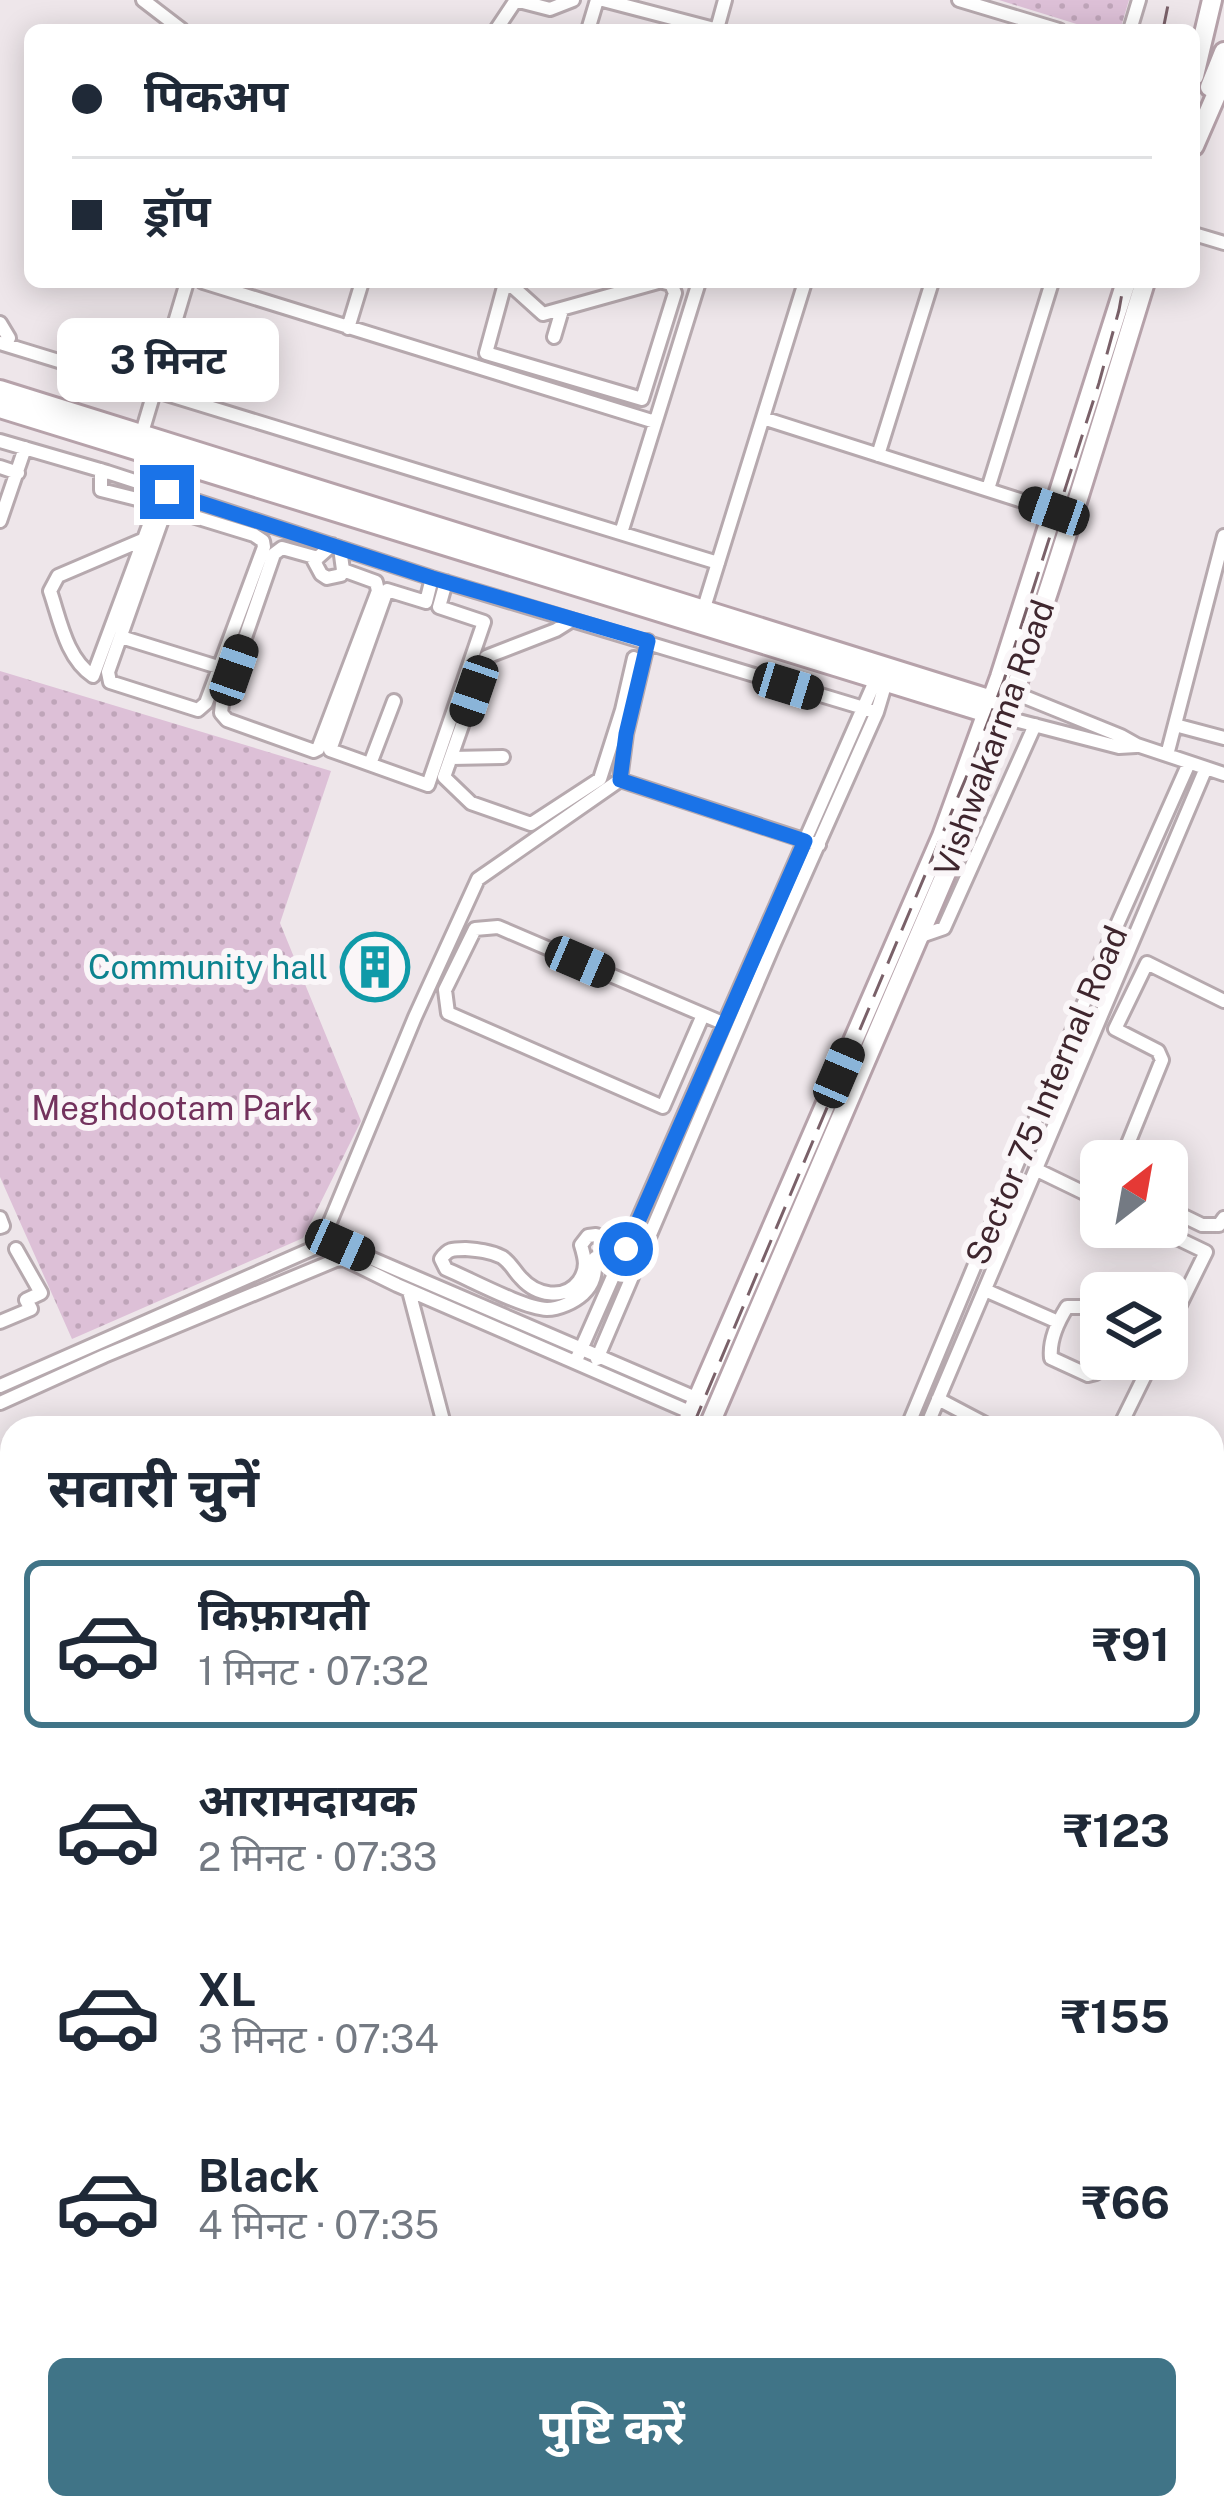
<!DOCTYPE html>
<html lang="hi">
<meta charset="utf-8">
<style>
:root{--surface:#fff;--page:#f2f2f3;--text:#1f2937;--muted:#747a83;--line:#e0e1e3;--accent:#407487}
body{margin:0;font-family:"Public Sans","Noto Sans Devanagari",sans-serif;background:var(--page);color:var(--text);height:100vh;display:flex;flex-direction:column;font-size:45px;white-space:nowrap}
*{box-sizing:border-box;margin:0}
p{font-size:39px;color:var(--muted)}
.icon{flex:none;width:66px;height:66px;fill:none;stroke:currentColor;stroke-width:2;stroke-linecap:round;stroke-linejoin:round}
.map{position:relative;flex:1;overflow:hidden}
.side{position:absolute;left:0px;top:1416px;width:1224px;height:1104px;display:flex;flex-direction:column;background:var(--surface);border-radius:36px 36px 0 0;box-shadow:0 6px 30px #0003}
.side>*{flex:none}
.banner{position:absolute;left:24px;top:24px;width:1176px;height:264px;border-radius:18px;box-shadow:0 6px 30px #0003;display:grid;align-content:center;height:264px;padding:0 48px;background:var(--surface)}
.needle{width:78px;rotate:31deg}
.buttons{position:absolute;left:1080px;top:1140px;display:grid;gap:24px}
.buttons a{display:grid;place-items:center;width:108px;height:108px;border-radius:18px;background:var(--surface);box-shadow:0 6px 30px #0003;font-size:60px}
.end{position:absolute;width:54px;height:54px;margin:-27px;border:15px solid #1a73e8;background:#fff;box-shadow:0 0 0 6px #fff}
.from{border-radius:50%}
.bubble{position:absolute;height:84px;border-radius:18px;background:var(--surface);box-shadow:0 6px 30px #0003;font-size:39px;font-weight:700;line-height:84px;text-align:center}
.car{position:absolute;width:36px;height:72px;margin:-36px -18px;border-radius:15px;box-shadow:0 0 9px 3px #0007;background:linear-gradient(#222 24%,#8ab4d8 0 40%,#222 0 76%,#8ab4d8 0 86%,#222 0)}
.banner b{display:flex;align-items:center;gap:42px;height:114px;font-size:45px}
.banner b+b{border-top:3px solid var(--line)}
.banner i{width:30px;height:30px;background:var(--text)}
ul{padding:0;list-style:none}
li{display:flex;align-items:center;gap:36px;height:168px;margin:0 24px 18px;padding:0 24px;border:6px solid transparent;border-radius:18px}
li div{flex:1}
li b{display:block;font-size:45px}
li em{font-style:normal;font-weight:700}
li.current{border-color:var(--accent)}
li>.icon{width:108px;height:108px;stroke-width:1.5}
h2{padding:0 48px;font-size:54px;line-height:144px}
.primary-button{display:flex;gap:24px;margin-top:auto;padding:24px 48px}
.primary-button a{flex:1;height:138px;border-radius:18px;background:var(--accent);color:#fff;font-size:48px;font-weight:700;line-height:138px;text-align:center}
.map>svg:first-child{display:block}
.grass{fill:url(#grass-dots)}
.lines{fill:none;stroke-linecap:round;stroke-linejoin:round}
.street-casing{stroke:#b6a9ae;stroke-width:18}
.secondary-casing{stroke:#b6a2aa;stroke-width:24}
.street{stroke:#fff;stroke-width:12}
.secondary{stroke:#fff;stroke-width:18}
.rail{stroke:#7a6169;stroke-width:3;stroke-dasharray:24 12;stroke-linecap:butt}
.route{stroke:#1a73e8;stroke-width:15}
.labels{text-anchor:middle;stroke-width:12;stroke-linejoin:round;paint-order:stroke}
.street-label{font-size:33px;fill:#3f262e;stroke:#faf6f8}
.culture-label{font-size:33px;fill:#0d838f;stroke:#faf6f8;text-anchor:end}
.park-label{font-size:33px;fill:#73325d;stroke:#faf6f8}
</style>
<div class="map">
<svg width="1224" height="2520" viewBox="0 0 1224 2520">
<defs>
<pattern id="grass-dots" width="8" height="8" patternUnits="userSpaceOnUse" patternTransform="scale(3)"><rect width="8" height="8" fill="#ddc0d7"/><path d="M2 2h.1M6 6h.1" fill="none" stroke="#bfa5b9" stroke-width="1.8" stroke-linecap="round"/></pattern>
</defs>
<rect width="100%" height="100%" fill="#eee6ea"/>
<path class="grass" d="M999 0H1129L1120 30H1096Z
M0 671 331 771 280 923 361 1121 303 1238 72 1339 0 1177Z"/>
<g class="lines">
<defs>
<path id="street" d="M143 0 182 30
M515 0 550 9 573 0
M603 0 718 30
M959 0 1059 30
M717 29 725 0
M496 30 516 0
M588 30 597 0
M1130 30 1139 0
M1194 234 1224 243
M203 282 655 422
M658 282 543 314 513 287H504L486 353 642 399 675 293 671 284 663 282
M0 323 9 338
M348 328 362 282
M554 337 562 310
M0 343 718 563
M763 418 1054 511
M141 436 187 282
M0 441 107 472 432 578 877 712
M878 455 932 282
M0 467 18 473
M101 470V490L157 504 93 676C66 658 60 620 50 591L58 576 147 538
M988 489 1052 282
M166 508 254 535 263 541 264 547 206 703 198 710 110 682 108 672Z
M0 521 25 448
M621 533 699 282
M332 545 314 561 321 574 327 578 341 575 343 570 340 548
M318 558 282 548 274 554 222 704 221 713 227 720 314 751 318 749 378 591 376 582 343 570
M432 578 426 602 387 590 330 750 428 785 484 622 439 607 446 582
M703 611 805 282
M572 620 556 630 486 657 444 777 471 803 531 824 600 779 622 710 634 658
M121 637 218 667
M1015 693 1121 736 1137 745 1224 774
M1007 718 1119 747 1136 746
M1175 725 1224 738
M1167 755 1224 536
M451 758 503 757
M370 764 394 701
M620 780 626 734 648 641
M918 937 944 928 1035 725
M703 1015 663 1107 448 1013 445 990 475 929 498 927 725 1024
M1121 1161 1162 1060 1158 1051 1115 1029 1147 963 1224 1001
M1037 1170 1101 1201
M1167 1208 1202 1225H1219L1224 1218
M0 1218 3 1226 0 1227
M1154 1227 1206 1252 1167 1331
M595 1258C596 1273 594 1284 583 1294 574 1302 559 1309 547 1309 523 1308 470 1279 446 1269L441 1259C448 1249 452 1249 465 1249 477 1250 490 1251 502 1257 511 1263 514 1271 521 1278 536 1295 564 1301 579 1281 588 1268 585 1258 581 1245L588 1236 596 1235 626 1249
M336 1260 330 1245 328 1227 415 1017 478 879 620 780 819 845
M985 1290 1058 1322
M409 1291 445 1428
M1101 1313 1090 1307H1067C1057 1323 1049 1340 1051 1358L1088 1375 1096 1373 1104 1359
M0 1322 31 1309 26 1300 41 1293 16 1249
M578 1356 876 679
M597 1359 773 946 877 712 886 682
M0 1386 314 1248 340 1245 698 1399
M938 1399 993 1428
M0 1403 104 1356 336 1260 344 1259 397 1285 692 1413
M907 1428 1108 945 1189 763
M926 1428 1206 768
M1119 1428 1153 1359
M1212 1492 1224 1470
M1212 1714 1224 1720
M1212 1740 1224 1746
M1212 1775 1224 1753
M1212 1827 1224 1832
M0 1845 4 1918 0 1935
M1212 1918 1224 1894
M1212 2087 1224 2063
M1212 2109 1224 2115
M0 2165 4 2224 12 2247
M0 2254 12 2272
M1212 2255 1224 2261
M0 2333 12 2322
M1212 2391 1224 2366
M1212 2400 1224 2407
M347 2508 374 2520
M603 2508 626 2520
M331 2520 337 2508
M487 2520 494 2508
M582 2520 588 2508
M809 2520 815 2508
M1019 2520 1026 2508
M1164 2520 1171 2508
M1182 2520 1191 2515 1204 2520"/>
<path id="secondary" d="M1194 76 1212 0
M1210 87 1224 52
M1194 146 1224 77
M0 390 992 700
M0 408 987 713
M685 1428 942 836 1000 677 1126 282
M708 1428 958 845C1030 661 1087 471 1145 282
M1212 2440 1224 2446
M1212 2468 1224 2475
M198 2520 202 2508
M222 2520 227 2508
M245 2520 250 2508"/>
</defs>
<use href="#street" class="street-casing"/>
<use href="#secondary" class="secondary-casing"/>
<use href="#street" class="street"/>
<use href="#secondary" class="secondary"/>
<path class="rail" d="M1163 30 1169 0
M692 1428 971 766 1004 680 1099 383 1119 310 1124 282
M238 2520 243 2508"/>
</g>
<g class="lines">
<path class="route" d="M167 492 432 578 648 641 626 734 620 780 805 841 626 1249"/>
</g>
<defs>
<symbol id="building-ring" viewBox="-11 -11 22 22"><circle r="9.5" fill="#faf6f8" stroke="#0f9aa8" stroke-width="1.5"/><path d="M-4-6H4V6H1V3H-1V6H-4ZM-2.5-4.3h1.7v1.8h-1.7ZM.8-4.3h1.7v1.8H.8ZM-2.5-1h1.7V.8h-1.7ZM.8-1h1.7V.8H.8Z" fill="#0f9aa8"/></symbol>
</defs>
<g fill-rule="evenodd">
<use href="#building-ring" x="337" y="929" width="76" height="76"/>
</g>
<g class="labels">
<g class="street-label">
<text transform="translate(994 738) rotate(-70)" y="12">Vishwakarma Road</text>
<text transform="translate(1046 1095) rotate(-67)" y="12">Sector 75 Internal Road</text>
</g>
<g class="culture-label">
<text x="328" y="979">Community hall</text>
</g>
<g class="park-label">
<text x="172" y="1120">Meghdootam Park</text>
</g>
</g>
</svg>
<div class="buttons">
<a><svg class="needle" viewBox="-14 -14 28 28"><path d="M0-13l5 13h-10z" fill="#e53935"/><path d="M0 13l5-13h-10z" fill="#747a83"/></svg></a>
<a><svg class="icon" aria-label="layers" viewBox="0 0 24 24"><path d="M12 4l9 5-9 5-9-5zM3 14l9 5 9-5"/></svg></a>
</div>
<i class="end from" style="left:626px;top:1249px"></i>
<i class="end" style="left:167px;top:492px"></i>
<div class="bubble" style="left:57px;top:318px;width:222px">3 मिनट</div>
<i class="car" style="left:1054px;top:511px;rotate:289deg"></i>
<i class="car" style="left:234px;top:670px;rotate:19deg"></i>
<i class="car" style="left:788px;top:686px;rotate:107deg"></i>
<i class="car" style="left:474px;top:691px;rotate:199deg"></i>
<i class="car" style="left:580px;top:962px;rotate:113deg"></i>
<i class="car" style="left:839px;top:1073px;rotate:23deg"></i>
<i class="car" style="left:340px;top:1245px;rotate:114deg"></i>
<div class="banner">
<b><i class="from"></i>पिकअप</b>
<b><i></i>ड्रॉप</b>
</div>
<section class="side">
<h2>सवारी चुनें</h2>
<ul>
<li class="current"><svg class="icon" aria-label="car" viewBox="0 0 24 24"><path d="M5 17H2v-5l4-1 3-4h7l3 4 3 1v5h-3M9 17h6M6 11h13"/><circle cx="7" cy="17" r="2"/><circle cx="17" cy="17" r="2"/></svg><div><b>किफ़ायती</b><p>1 मिनट · 07:32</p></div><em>₹91</em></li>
<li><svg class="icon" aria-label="car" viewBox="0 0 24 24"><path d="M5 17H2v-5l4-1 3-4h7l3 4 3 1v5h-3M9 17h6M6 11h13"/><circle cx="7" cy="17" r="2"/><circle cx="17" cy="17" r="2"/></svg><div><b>आरामदायक</b><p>2 मिनट · 07:33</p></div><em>₹123</em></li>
<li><svg class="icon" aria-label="car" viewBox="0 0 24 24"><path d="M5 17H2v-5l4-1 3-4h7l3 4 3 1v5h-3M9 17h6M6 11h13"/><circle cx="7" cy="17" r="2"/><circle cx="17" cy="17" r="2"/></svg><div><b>XL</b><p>3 मिनट · 07:34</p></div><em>₹155</em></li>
<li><svg class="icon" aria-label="car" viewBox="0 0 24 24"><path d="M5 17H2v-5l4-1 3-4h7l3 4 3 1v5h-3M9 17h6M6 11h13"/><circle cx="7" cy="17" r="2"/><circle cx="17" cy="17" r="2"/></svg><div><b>Black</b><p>4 मिनट · 07:35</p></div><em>₹66</em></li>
</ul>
<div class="primary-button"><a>पुष्टि करें</a></div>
</section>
</div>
